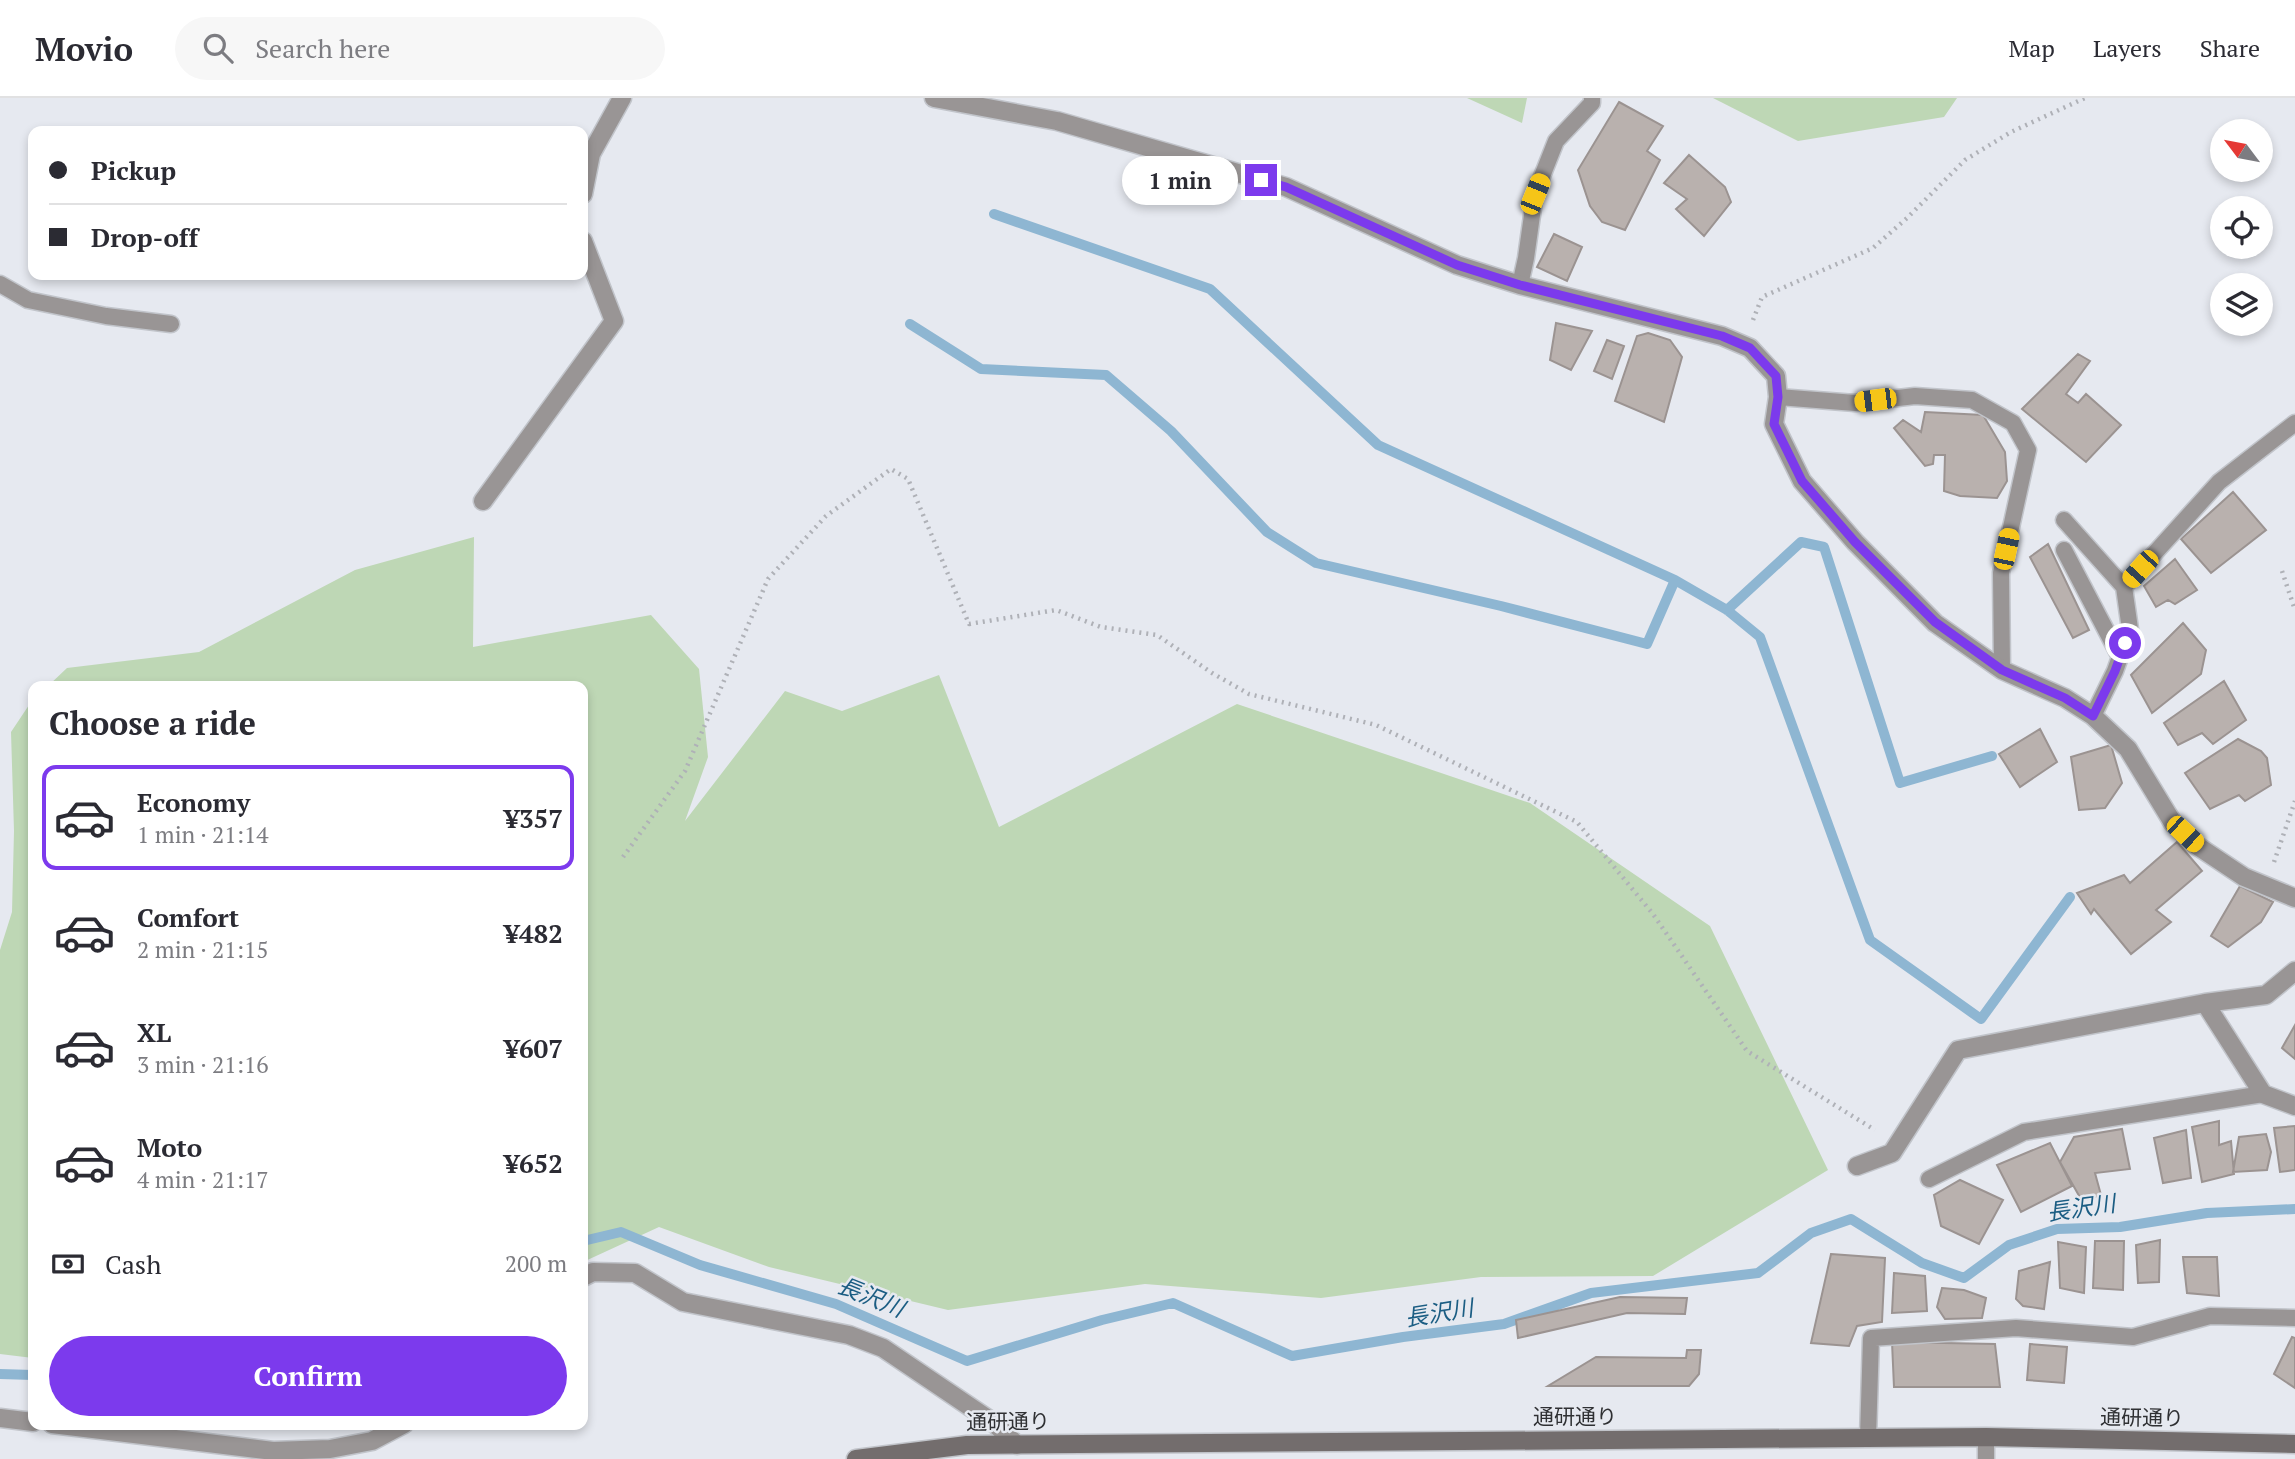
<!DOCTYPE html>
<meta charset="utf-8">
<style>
:root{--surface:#fff;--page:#f7f7f7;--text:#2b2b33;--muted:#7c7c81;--line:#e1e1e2;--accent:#7c3aed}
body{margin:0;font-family:"PT Serif","Noto Sans JP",serif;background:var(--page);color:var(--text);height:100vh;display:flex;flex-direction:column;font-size:26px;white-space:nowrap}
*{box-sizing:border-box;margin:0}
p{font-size:23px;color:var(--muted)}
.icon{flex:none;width:38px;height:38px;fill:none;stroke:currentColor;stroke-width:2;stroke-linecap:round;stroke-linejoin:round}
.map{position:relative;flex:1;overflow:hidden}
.details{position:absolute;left:28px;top:583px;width:560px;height:749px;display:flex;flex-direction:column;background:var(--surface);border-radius:14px;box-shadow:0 4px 10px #0003}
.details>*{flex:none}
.hud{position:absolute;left:28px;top:28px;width:560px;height:154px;border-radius:14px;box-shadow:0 4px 10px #0003;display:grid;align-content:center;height:154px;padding:0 21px;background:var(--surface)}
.needle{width:46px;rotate:302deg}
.buttons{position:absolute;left:2210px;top:21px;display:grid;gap:14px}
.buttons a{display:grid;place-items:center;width:63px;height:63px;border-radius:50%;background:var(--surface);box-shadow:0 4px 10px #0003;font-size:35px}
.end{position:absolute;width:32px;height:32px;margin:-16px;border:9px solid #7c3aed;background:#fff;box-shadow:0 0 0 4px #fff}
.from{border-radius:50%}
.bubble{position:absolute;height:49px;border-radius:24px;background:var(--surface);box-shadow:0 4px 10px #0003;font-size:23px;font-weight:800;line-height:49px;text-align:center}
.car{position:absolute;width:21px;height:42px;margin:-21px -10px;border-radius:9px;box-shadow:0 0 5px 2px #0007;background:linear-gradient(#f5c518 24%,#345 0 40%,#f5c518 0 76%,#345 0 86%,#f5c518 0)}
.hud b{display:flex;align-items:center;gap:24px;height:66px;font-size:26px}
.hud b+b{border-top:2px solid var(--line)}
.hud i{width:18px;height:18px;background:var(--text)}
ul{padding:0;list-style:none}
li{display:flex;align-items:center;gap:21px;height:105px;margin:0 14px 10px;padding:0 7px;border:4px solid transparent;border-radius:14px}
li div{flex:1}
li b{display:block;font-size:26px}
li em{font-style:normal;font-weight:800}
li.active{border-color:var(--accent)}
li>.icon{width:63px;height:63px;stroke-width:1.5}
h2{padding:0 21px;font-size:32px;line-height:84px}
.pay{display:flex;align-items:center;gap:18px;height:77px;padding:0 21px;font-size:26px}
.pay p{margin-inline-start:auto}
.primary-button{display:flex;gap:14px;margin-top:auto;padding:14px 21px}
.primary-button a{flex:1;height:80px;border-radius:42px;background:var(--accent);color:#fff;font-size:28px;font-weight:800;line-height:80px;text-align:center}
header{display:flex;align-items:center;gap:42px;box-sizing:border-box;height:98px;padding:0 35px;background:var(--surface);border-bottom:2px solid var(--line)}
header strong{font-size:33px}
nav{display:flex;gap:38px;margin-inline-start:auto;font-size:24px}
.search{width:490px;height:63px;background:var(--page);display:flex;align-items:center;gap:18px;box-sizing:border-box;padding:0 24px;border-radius:38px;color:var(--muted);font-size:26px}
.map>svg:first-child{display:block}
.green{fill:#bed7b5}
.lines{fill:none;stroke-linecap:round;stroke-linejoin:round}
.stream{stroke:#8eb6d2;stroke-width:10}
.building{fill:#b9b1ae;stroke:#9b9391;stroke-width:2}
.lane-casing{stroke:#c1c4ca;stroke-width:19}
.street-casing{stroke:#c1c4ca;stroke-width:21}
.secondary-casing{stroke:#c1c4ca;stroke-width:21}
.path{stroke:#afb1b7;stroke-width:4.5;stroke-dasharray:2 5;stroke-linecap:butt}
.lane{stroke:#999595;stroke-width:16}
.street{stroke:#999595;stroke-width:18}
.secondary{stroke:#736d6d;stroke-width:18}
.route{stroke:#7c3aed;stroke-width:9}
.labels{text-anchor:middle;stroke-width:5;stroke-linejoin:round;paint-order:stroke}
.street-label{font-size:21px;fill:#2f3033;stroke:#e6e9f0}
.water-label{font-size:23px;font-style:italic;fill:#1b5d83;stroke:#e6e9f0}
</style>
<header>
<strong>Movio</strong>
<div class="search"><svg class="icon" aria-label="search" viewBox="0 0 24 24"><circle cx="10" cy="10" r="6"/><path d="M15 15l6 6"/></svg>Search here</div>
<nav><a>Map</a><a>Layers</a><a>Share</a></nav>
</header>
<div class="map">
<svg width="2295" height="1361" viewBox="0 0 2295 1361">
<rect width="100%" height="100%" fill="#e6e9f0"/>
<path class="green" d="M1467 0H1527L1522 25Z
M1713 0H1957L1944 19 1798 43Z
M474 439 473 549 651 517 699 571 708 659 685 723 785 593 842 613 939 577 999 729 1237 606 1530 705 1710 828 1828 1072 1653 1178 1481 1179 1321 1200 1145 1186 948 1212 769 1169 659 1129 583 1164V588H48L67 570 199 554 355 472Z
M33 601V1260L0 1256V852L12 814 14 733 11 634Z"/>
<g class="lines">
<path class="stream" d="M994 116 1210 191 1378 347 1675 482 1727 512 1760 539 1870 842 1981 921 2070 799
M910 226 981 271 1106 277 1171 333 1267 434 1316 465 1501 508 1647 546 1675 482
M1727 512 1801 444 1824 449 1900 685 1992 658
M583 1143 621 1134 700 1167 836 1206 967 1263 1102 1222 1173 1205 1292 1258 1403 1239 1504 1226 1591 1195 1758 1175 1811 1135 1851 1121 1922 1165 1964 1180 2009 1147 2057 1131 2120 1129 2207 1115 2295 1111
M0 1276 33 1277"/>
</g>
<path class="building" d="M1619 4 1663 28 1647 53 1660 62 1625 132 1602 124 1590 108 1578 72Z
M1689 57 1725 89 1731 104 1704 138 1676 111 1687 101 1664 85Z
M1554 136 1582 149 1567 183 1537 169Z
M1556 225 1592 233 1571 272 1550 262Z
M1648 235 1670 242 1682 259 1664 324 1615 303 1637 238Z
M1607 242 1624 248 1612 281 1594 273Z
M2078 256 2090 263 2066 296 2078 305 2086 296 2121 327 2086 364 2022 311Z
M1925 314 1983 317 2005 354 2007 383 1997 400 1960 398 1944 393 1945 357H1934L1933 366 1925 368 1894 330 1903 322 1921 334Z
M2233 394 2266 432 2211 475 2181 441Z
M2048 446 2089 532 2073 540 2030 459Z
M2175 461 2197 492 2175 506 2168 502 2156 509 2144 488Z
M2183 525 2206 552 2201 576 2152 615 2131 577Z
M2224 583 2246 622 2213 646 2202 635 2178 647 2164 625Z
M2040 631 2057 664 2020 689 1999 656Z
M2238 641 2261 653 2267 660 2271 687 2245 703 2239 697 2210 711 2185 675Z
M2111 647 2122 685 2105 710 2079 712 2071 659Z
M2177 744 2202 773 2156 812 2171 824 2131 856 2094 811 2091 816 2077 795 2124 777 2130 785Z
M2240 788 2273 804 2261 824 2228 849 2211 838Z
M2295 927V961L2282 950Z
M2219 1023V1047L2231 1043 2234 1076 2202 1084 2192 1029Z
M2295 1028V1072L2280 1074 2274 1030Z
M2122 1031 2130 1071 2095 1075 2101 1097 2082 1103 2060 1064 2074 1039Z
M2186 1032 2191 1080 2163 1085 2154 1040Z
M2266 1036 2271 1054 2267 1072 2233 1074 2239 1039Z
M2050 1045 2072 1088 2021 1114 1997 1067Z
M1960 1082 2003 1102 1979 1146 1941 1128 1934 1097Z
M2160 1142 2159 1184 2138 1185 2136 1147Z
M2095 1143H2124L2123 1192 2093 1190Z
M2058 1144 2086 1149 2084 1195 2060 1190Z
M1831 1156 1885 1160 1882 1224 1857 1228 1849 1248 1811 1245Z
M2183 1159H2217L2219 1198 2187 1195Z
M2050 1164 2044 1211 2023 1208 2016 1201 2019 1173Z
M1894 1175 1925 1178 1927 1213 1892 1215Z
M1942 1190 1964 1192 1986 1200 1982 1220 1945 1221 1937 1209Z
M1620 1199 1687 1200 1685 1216 1627 1215 1518 1240 1516 1222Z
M2292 1239 2295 1240V1290L2274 1276Z
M1892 1244 1995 1246 2000 1289H1894Z
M2030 1246 2067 1249 2064 1285 2027 1282Z
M1687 1252H1701L1699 1276 1689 1288H1548L1596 1259 1686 1260Z"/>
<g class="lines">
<defs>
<path id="lane" d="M0 186 28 202 106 218 171 226
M1520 187 1526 160 1535 96 1556 43 1592 5V0
M1778 299 1855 305 1915 298 1972 302 2013 325 2028 352 2001 475 2002 572
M2064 422 2124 489
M2064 452 2120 559
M2093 618 2115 573 2130 531 2124 489 2219 384 2295 325
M1929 1081 2024 1034 2263 996
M1986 1339V1361
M1868 1340 1871 1240 2016 1230 2133 1239 2210 1218 2295 1220"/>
<path id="street" d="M934 0 1057 23 1286 89 1457 167 1520 187 1722 238 1750 250 1776 278 1778 299 1774 326 1802 383 1855 444 1935 525 2002 572 2065 600 2093 618 2128 651 2173 725 2196 747 2244 779 2295 800
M583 96 591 56 622 0
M483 403 614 223 583 143
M2205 905 2263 996 2295 1008
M1857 1068 1892 1055 1958 952 2205 905 2266 897 2295 873
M583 1179 593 1174 635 1175 683 1204 849 1237 883 1250 994 1325 1017 1347
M0 1320 33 1324
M52 1326 273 1353 330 1351 372 1343 404 1326"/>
<path id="secondary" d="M856 1361 967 1347 1986 1339 2295 1346"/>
</defs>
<use href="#lane" class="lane-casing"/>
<use href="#street" class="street-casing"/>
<use href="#secondary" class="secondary-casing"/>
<path class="path" d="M1753 222 1762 199 1873 150 1907 120 1965 62 2011 34 2085 0
M2282 473 2295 512
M623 759 685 673 768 481 826 418 891 371 908 381 969 526 1056 512 1101 529 1157 537 1212 575 1249 596 1376 627 1577 724 1653 816 1747 953 1875 1032
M2274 764 2295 703"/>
<use href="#lane" class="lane"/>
<use href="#street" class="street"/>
<use href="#secondary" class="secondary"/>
</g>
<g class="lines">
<path class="route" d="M1261 82 1286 89 1457 167 1520 187 1722 238 1750 250 1776 278 1778 299 1774 326 1802 383 1855 444 1935 524 2002 572 2065 600 2093 618 2115 573 2125 545"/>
</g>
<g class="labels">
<g class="street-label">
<text x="1575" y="1326">通研通り</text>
<text transform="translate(2142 1320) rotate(1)" y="7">通研通り</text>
<text transform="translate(1008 1324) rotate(-1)" y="7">通研通り</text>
</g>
<g class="water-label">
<text transform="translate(2081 1110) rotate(-8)" y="8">長沢川</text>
<text transform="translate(871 1199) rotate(22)" y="8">長沢川</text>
<text transform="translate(1439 1215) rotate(-9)" y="8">長沢川</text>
</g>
</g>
</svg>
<div class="buttons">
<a><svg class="needle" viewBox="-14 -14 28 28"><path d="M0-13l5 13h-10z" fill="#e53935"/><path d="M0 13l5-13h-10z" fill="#7c7c81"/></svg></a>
<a><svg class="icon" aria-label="locate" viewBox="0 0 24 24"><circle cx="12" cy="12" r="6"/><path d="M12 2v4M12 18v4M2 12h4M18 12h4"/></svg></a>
<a><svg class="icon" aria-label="layers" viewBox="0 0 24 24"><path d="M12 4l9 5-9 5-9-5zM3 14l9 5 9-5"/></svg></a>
</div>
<i class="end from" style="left:2125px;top:545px"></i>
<i class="end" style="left:1261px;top:82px"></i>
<div class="bubble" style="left:1122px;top:58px;width:116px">1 min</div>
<i class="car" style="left:1535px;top:96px;rotate:22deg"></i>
<i class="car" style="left:1875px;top:302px;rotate:263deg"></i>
<i class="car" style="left:2006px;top:451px;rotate:12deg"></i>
<i class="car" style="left:2140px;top:471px;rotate:222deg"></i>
<i class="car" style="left:2185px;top:736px;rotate:133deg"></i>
<div class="hud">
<b><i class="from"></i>Pickup</b>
<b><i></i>Drop-off</b>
</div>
<section class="details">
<h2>Choose a ride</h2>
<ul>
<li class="active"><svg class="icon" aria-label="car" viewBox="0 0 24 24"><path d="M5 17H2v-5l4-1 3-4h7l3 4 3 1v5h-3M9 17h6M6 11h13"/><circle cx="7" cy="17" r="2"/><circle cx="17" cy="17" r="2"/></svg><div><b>Economy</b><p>1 min · 21:14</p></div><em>¥357</em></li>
<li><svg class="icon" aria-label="car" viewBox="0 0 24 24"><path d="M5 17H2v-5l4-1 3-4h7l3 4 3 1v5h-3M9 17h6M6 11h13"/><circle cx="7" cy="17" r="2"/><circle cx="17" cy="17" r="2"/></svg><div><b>Comfort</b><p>2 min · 21:15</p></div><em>¥482</em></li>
<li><svg class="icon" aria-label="car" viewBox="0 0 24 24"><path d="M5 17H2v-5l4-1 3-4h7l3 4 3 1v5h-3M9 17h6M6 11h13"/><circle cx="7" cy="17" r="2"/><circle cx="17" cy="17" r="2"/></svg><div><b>XL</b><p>3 min · 21:16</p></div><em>¥607</em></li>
<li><svg class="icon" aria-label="car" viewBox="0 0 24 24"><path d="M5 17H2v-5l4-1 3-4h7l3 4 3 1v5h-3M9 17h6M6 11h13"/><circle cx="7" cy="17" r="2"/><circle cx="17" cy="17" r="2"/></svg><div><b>Moto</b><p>4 min · 21:17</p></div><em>¥652</em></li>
</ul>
<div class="pay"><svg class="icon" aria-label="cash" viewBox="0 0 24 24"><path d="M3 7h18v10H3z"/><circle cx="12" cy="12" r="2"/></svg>Cash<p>200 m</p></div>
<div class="primary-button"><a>Confirm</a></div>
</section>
</div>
